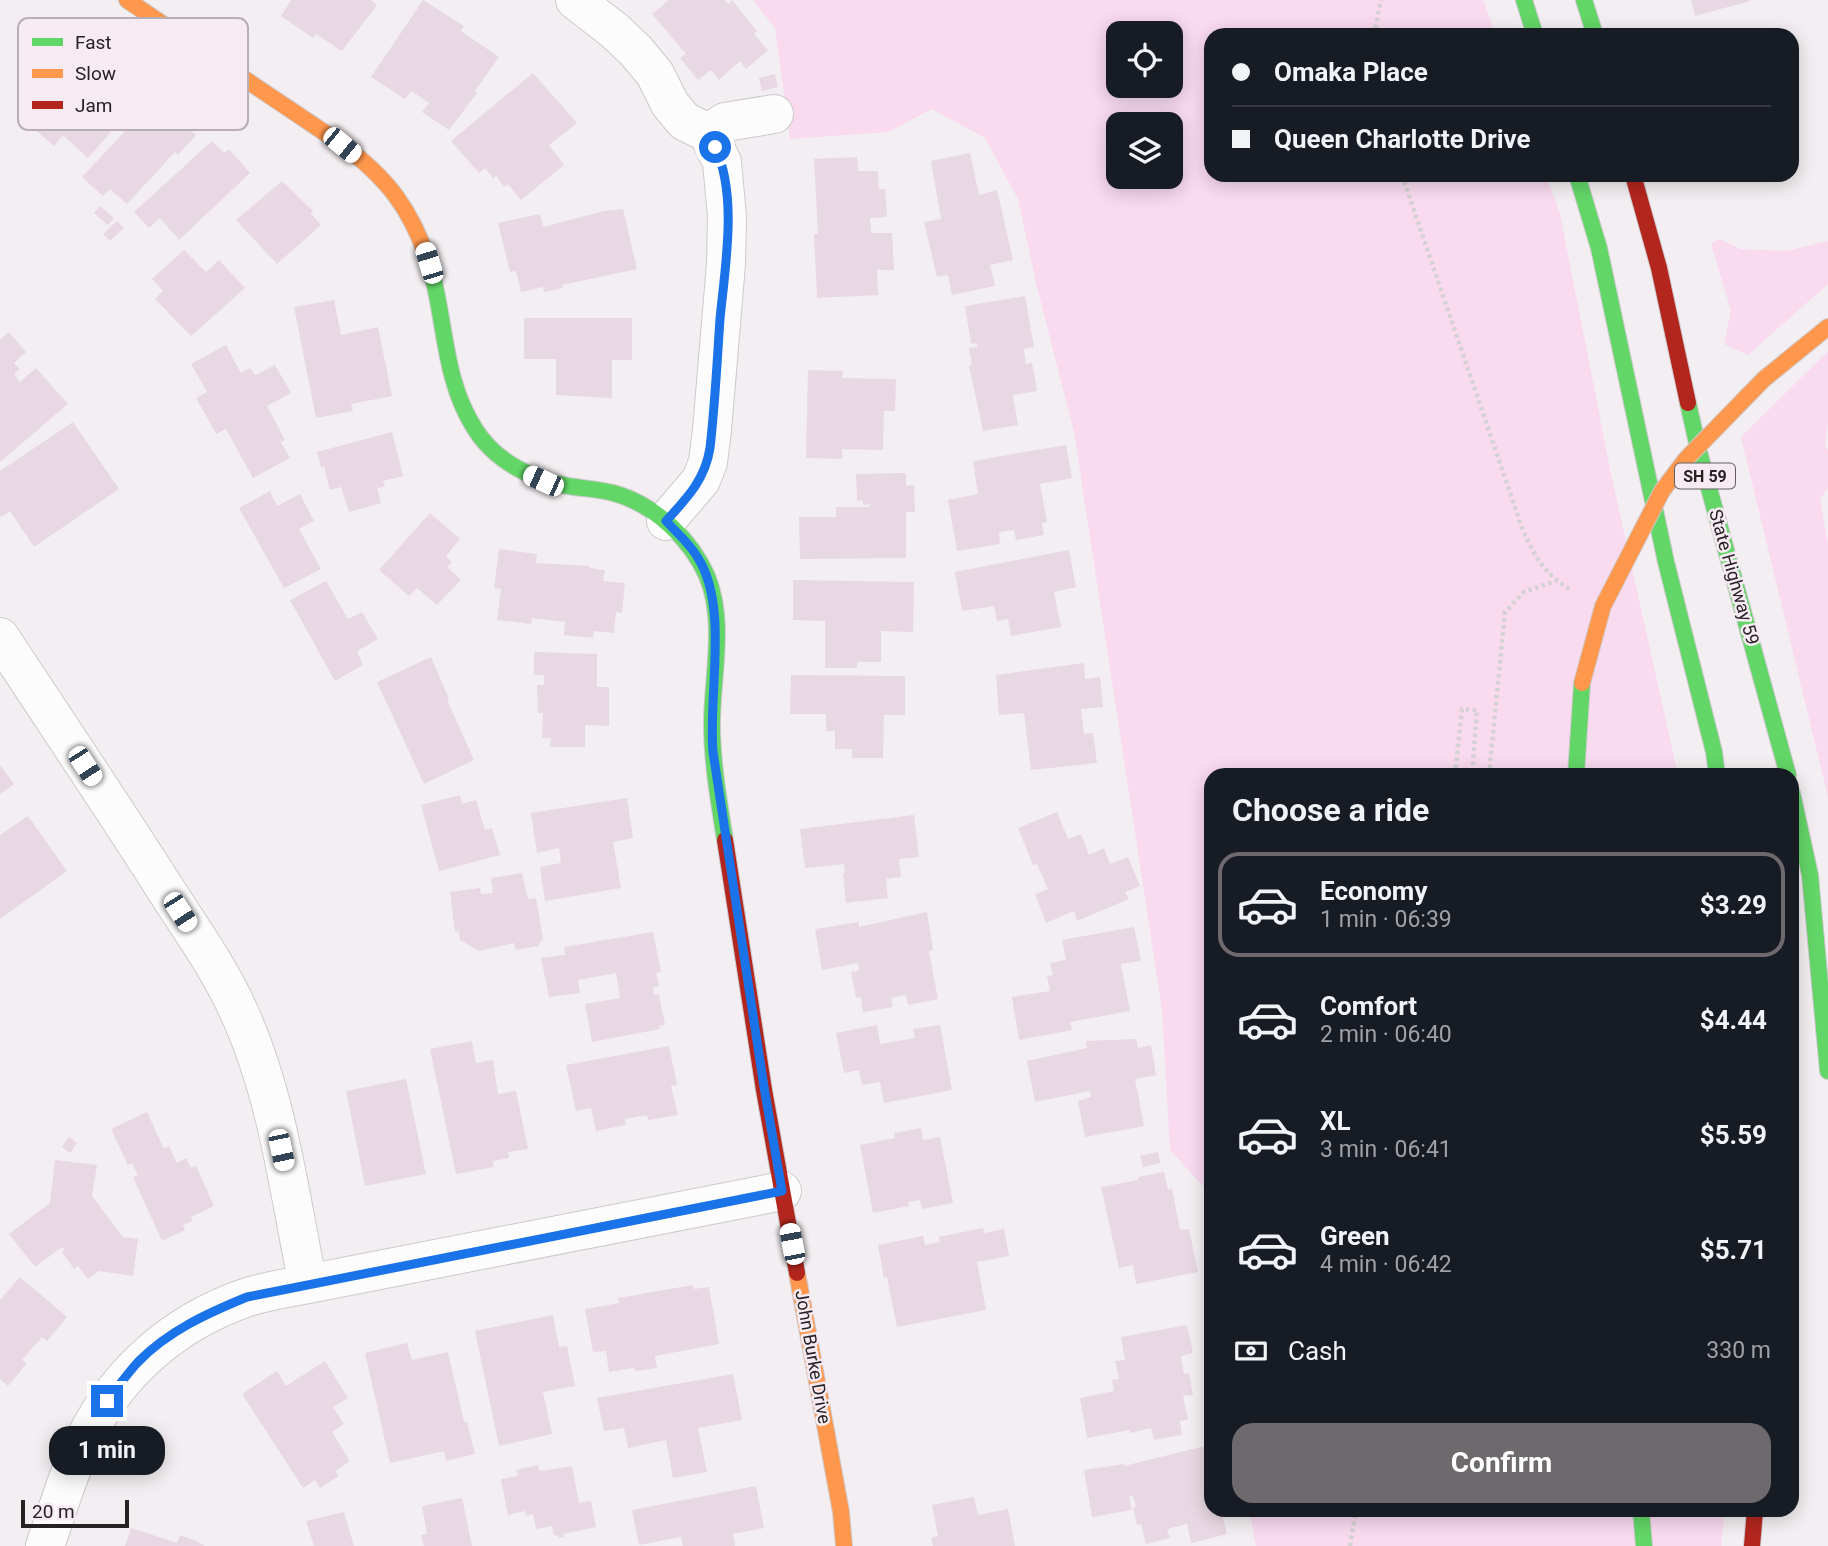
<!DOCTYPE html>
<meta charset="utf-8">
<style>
:root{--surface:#171b24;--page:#242831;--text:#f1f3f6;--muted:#9ea1a6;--line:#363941;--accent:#6e696c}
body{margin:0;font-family:Roboto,sans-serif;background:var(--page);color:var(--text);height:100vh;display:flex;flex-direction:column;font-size:26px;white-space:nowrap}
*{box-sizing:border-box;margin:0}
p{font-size:23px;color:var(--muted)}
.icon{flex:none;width:38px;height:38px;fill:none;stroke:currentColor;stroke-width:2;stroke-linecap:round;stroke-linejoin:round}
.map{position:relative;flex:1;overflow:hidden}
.drawer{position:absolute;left:1204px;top:768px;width:595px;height:749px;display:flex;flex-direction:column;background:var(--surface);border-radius:21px;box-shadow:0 4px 18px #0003}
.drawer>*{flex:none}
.guide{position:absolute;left:1204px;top:28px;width:595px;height:154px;border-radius:21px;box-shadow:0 4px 18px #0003;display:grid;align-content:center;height:154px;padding:0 28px;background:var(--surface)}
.fabs{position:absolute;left:1106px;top:21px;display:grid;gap:14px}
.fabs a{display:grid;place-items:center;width:77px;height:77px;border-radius:14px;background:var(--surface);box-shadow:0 4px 18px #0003;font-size:35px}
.scale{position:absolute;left:21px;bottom:18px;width:108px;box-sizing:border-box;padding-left:7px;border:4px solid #262224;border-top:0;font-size:19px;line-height:24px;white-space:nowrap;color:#262224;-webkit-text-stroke:5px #f6ebf2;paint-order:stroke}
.end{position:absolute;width:32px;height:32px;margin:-16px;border:9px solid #1a73e8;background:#fff;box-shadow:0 0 0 4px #fff}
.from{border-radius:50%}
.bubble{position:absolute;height:49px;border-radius:21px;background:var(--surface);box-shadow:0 4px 18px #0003;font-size:23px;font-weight:700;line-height:49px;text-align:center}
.car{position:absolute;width:21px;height:42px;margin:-21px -10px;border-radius:9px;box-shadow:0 0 5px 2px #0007;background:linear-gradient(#fff 24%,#345 0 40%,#fff 0 76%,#345 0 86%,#fff 0)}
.guide b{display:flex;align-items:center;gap:24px;height:66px;font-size:26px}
.guide b+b{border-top:2px solid var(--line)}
.guide i{width:18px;height:18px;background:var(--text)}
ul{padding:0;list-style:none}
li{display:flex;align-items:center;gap:21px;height:105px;margin:0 14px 10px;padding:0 14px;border:4px solid transparent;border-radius:21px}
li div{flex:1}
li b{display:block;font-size:26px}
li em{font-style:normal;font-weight:700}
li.active{border-color:var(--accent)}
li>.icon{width:63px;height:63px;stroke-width:1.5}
h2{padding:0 28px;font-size:32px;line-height:84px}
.pay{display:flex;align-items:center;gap:18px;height:77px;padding:0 28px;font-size:26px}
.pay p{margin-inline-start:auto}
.button{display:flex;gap:14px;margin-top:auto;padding:14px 28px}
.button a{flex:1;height:80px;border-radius:21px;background:var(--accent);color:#fff;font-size:28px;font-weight:700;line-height:80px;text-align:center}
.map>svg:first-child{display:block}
.green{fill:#f9daef;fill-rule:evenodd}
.building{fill:#e8d8e3}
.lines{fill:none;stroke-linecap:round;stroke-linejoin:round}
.street-casing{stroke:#cdc9cc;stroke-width:40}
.fast-casing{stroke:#cdc9cc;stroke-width:18}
.slow-casing{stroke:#cdc9cc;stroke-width:18}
.jam-casing{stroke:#cdc9cc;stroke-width:18}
.path{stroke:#d4d2d3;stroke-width:4.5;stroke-dasharray:3.5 3.5;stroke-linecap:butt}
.street{stroke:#fdfcfd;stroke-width:38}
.fast{stroke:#63d668;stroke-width:16}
.slow{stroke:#ff974d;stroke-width:16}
.jam{stroke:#b3261e;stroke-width:16}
.slow-bridge-casing{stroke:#cdc9cc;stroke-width:18;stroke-linecap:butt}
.slow-bridge{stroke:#ff974d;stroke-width:16}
.route{stroke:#1a73e8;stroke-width:9}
.labels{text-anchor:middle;stroke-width:5;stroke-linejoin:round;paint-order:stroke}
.shield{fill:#f6ebf2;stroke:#645e62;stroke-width:2}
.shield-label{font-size:16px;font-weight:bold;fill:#262224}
.street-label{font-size:18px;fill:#262224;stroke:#f6ebf2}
.key{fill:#f6ebf2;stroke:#b8afb4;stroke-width:2}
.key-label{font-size:19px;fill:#262224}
</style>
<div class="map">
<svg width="1828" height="1546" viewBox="0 0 1828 1546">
<rect width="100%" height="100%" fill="#f3eef1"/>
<path class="green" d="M753 0H1483L1496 35H1211V175H1546L1560 214 1611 474 1678 775H1211V1195L1170 1150 1162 1010 1074 432 1037 287 1018 199 985 138 932 109 888 132 790 139 775 28ZM1118 33H1171V86H1118ZM1118 124H1171V177H1118Z
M1719 239 1741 249 1786 251 1828 241V284L1748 355 1724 344 1731 311 1711 244Z
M1828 351V422L1825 445 1828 451V488L1820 499 1828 544V797L1741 437Z
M1249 1510H1725L1721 1546H1256Z"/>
<path class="building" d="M291 0H371L377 5 342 51 316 34 313 38 281 16Z
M423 0 464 26 461 31 499 57 475 91 477 93 449 130 422 112 429 103 411 91 405 99 371 77Z
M669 0H725L728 4 732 0 757 31 754 34 768 50 746 69 740 61 719 80 711 70 698 80 680 58 686 54 652 14Z
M1691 0H1750V1L1695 16Z
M92 61 129 89 132 87 142 97 88 158 63 135 54 146 32 127Z
M533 73 577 123 549 145 564 165 521 200 508 184 504 187 496 175 493 178 485 168 479 173 451 141Z
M775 74 778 87 762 91 759 78Z
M153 101 165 111 167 109 196 135 178 155 175 152 127 204 110 189 103 196 82 177Z
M212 141 224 153 229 149 250 173 179 240 160 218 149 228 134 212Z
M970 153 979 195 997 190 1013 260 990 265 995 286 952 295 948 275 937 277 924 222 941 219 931 161Z
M857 157 858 171H878L879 189H885L887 217 870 218 871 233H892L894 270H877L878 295 817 298 814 234H818L814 159Z
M282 181 313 211 311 214 321 225 277 264 236 220Z
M100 206 114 218 108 225 94 213Z
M623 209 637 269 562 285 563 288 544 292 543 287 521 292 516 271 510 272 498 223 540 214 543 227 604 211Z
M117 221 124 228 110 241 103 234Z
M184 250 206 272 219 260 245 288 191 336 155 299 163 291 152 279Z
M1025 296 1034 347 1024 349 1026 364 1032 363 1037 391 1013 395 1018 425 983 431 969 366 972 365 969 348 978 347 977 343 971 344 965 306Z
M334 300 341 335 378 327 392 396 351 404 353 411 316 418 294 307Z
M524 318H632V360H612V398L556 395V359H524Z
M9 332 26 352 14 363 20 369 14 374 20 382 36 368 68 404 0 462V340Z
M226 345 241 373 250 368 255 375 275 365 291 393 267 406 285 440 281 442 290 458 253 478 226 429 216 434 196 398 207 392 191 364Z
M808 370 843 371 842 378 896 379 895 411H884L883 450 842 449V459L806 458Z
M73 422 119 489 34 547 10 511 1 517 0 515V471Z
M392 432 403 476 383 481 385 487 377 488 381 503 349 512 341 487 330 490 324 466 321 467 317 452Z
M1066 445 1072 478 1040 484 1047 522 1042 523 1044 535 1016 540 1014 530 999 532 1000 544 957 551 948 500 978 494 973 461Z
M906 473V486L914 485 915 512H906V558L800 559 799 517H836V507H870V504L863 505V500L857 501 856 474Z
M270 491 277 506 300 494 314 521 299 529 321 569 284 588 239 508Z
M430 513 460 539 446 556 452 562 447 567 461 580 437 605 417 588 409 596 379 570Z
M499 549 537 554 536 563 589 566V568L605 570 603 581 625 583 622 613 616 612 614 633 594 631 593 638 564 635 565 622 532 618 531 624 497 620 501 589 494 588Z
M1069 550 1076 587 1054 592 1061 627 1011 636 1008 619 997 621 994 606 962 611 955 572Z
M793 580 914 582 913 632 881 631V662H857V668H825V621L793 620Z
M326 581 348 619 362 612 378 639 357 651 363 665 335 681 290 600Z
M534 652 597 654V687H609V726L585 725V747H550L551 738H542L543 713H538L537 685H544V675H534Z
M431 657 449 699 447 700 474 760 424 784 377 682Z
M1084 663 1085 679 1100 677 1103 707 1081 709 1084 734 1093 733 1097 763 1031 770 1024 713 999 715 996 675Z
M791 675 905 676V715H884L883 758H852V749H835V731H826V714H790Z
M0 765 14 784 0 794Z
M460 795 462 804 476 800 485 830 492 828 500 855 439 871 421 805Z
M627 798 633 838 613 842 621 888 545 901 540 867 561 863 559 848 537 853 531 813Z
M1057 812 1068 839 1081 834 1089 855 1104 848 1110 864 1128 857 1140 886 1125 892 1129 899 1077 921 1074 911 1046 923 1035 894 1048 889 1037 864 1033 865 1018 828Z
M914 815 919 857 899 859 901 877 886 879 888 898 846 903 843 873H845L844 864 805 868 800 829Z
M28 816 67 871 0 919V835Z
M522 873 528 899 536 898 543 939 538 946 515 950 514 943 479 951 460 940 459 931 455 932 450 892 480 888 481 894 493 893 491 878Z
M927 912 933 950 929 951 938 999 908 1005 906 995 891 998 893 1007 863 1012 861 997 856 998 851 972 859 971 858 963 822 970 815 929 859 922V927Z
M1134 927 1141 961 1121 964 1130 1011 1070 1022 1072 1030 1019 1040 1012 997 1050 991 1047 976 1053 975 1050 963 1066 960 1062 940Z
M653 932 661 972 656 973 659 987H653L654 995 659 994 665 1025 659 1026 660 1029 592 1042 585 1004 620 998 616 973 578 980 580 993 549 997 541 958 565 955 564 947Z
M877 1025 880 1044 915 1038 913 1029 940 1025 952 1090 884 1103 880 1082 862 1085 859 1070 844 1073 836 1033Z
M1136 1039 1138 1048 1151 1045 1156 1075 1135 1079 1144 1126 1085 1137 1078 1101 1091 1097 1090 1091 1035 1102 1027 1061 1087 1048 1086 1041Z
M472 1041 476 1063 493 1060 498 1094 516 1091 528 1149 508 1152 509 1158 493 1161 494 1167 456 1174 430 1049Z
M669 1046 677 1085 671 1086 678 1115 648 1120 647 1115 625 1119 626 1125 596 1131 591 1108 576 1111 566 1065Z
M406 1079 426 1174 365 1186 346 1091Z
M147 1112 164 1149 169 1146 177 1163 186 1158 191 1168 196 1166 214 1206 191 1217 192 1221 183 1225 185 1230 162 1241 133 1177 138 1175 132 1163 128 1165 111 1129Z
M921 1128 923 1140 940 1137 953 1203 922 1209 920 1200 908 1202 909 1206 873 1213 860 1145 895 1138 894 1133Z
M69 1137 77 1143 70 1153 62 1147Z
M1158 1152 1160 1163 1143 1167 1140 1156Z
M55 1160 97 1165 92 1196 123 1237 138 1239 133 1276 99 1271 88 1279 78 1266 74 1269 62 1252 65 1250 62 1247 35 1267 9 1234 50 1203Z
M1164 1172 1168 1190 1172 1189 1180 1230 1189 1229 1198 1272 1136 1284 1133 1265 1119 1268 1101 1187 1138 1180V1177Z
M983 1228 984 1233 1004 1229 1009 1256 977 1262 986 1310 897 1327 887 1277 884 1278 878 1245 923 1236 925 1245 940 1242 939 1237Z
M20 1277 67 1317 47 1341 42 1337 22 1360 27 1363 8 1386 0 1379V1300Z
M693 1285 694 1289 709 1287 719 1344 655 1356 657 1368 635 1371 634 1368 609 1372 606 1351 593 1352 585 1309 619 1303 618 1298Z
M553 1315 559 1347 567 1346 575 1386 543 1392 552 1434 499 1446 475 1331Z
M1187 1325 1193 1353 1181 1356 1184 1374 1189 1373 1193 1395 1183 1396 1188 1420 1180 1421 1182 1435 1154 1440 1151 1428 1130 1433 1129 1430 1087 1438 1080 1398 1114 1391 1112 1380 1119 1379 1115 1361 1125 1360 1121 1337Z
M407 1343 412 1360 448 1352 464 1422H467L475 1454 446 1461 444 1451 390 1463 365 1353Z
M325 1361 348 1398 333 1407 344 1424 332 1432 350 1461 335 1471 339 1476 320 1488 315 1480 303 1488 242 1394 277 1371 286 1386Z
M733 1374 742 1420 698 1428 707 1472 673 1478 666 1440 628 1448 624 1428 604 1431 597 1398Z
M1205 1446 1211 1472V1477H1209L1211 1510H1221L1227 1534 1191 1543 1187 1524 1167 1529 1170 1538 1146 1544 1141 1524 1137 1525 1133 1508 1136 1507 1133 1496 1129 1497 1132 1510 1092 1517 1084 1470 1124 1464V1466Z
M538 1465 540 1471 572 1466 579 1503 591 1501 596 1527 563 1534 564 1537 559 1538 558 1535 554 1536 552 1526 536 1529 533 1514 526 1516 525 1511 508 1515 501 1479 518 1476 516 1470Z
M756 1486 764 1528 733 1534 735 1546H683L681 1537 639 1545 632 1510Z
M974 1497 978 1515 1008 1509 1015 1546H933L931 1538 938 1536 932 1505Z
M462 1498 472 1546H424L421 1535 427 1534 422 1506Z
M344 1512 354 1546H314L306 1521Z
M131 1528 177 1543 180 1535 199 1542V1543L205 1546H125Z"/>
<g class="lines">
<defs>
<path id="street" d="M575 0 615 31 636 51 655 74 670 104 684 121 708 133
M666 521 701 480 708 462 712 430 726 264 727 217 722 162 708 133 725 122 774 114
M0 637C55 721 112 805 166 890 191 929 220 969 239 1012 278 1097 289 1193 308 1284
M45 1546C58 1509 69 1470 87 1435 120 1370 176 1322 245 1298 265 1291 287 1288 308 1284L782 1191"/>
<path id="fast" d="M1524 0 1535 35
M1584 0 1595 35
M1577 175 1599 248 1666 562 1714 752 1717 775
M430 266C446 321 443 380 475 429 495 461 532 480 568 486 585 489 603 489 620 495 658 508 691 540 707 576 726 622 712 676 712 724 712 763 719 802 725 840
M1688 403 1699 452 1788 775
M1576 775 1582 683
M1792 793 1810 875 1828 1071
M1641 1510 1644 1546"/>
<path id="slow" d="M127 0 340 143C388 178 412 210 430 266
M1764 379 1828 327
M797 1273 841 1512 844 1546"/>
<path id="jam" d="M1633 175 1659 268 1688 403
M725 840 764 1090 797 1273
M1752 1546 1755 1510"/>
</defs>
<use href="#street" class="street-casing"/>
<use href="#fast" class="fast-casing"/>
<use href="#slow" class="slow-casing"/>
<use href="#jam" class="jam-casing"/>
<path class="path" d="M1374 35 1381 0
M1402 175 1522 528C1535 557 1543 573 1571 590
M1455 775 1462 709 1477 710 1472 775
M1489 775 1505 612 1524 592 1556 581
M1350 1546 1356 1510"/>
<use href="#street" class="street"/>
<use href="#fast" class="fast"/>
<use href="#slow" class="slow"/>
<use href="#jam" class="jam"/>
<defs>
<path id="slow-bridge" d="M1582 683 1603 606 1662 491 1686 459 1764 379"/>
</defs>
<use href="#slow-bridge" class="slow-bridge-casing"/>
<use href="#slow-bridge" class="slow-bridge"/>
</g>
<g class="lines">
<path class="route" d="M107 1401C117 1388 127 1374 138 1362 168 1331 208 1313 247 1297L782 1191 764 1087 713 752C708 694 729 607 698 558 690 544 677 533 666 521 687 498 705 480 710 448 715 405 717 362 720 319 725 267 738 195 715 147"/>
</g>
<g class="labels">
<rect class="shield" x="1675" y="463.5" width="60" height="25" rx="5"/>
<g class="shield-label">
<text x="1705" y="482">SH 59</text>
</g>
<g class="street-label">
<text transform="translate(1734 577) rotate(74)" y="6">State Highway 59</text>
<text transform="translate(813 1357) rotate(80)" y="6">John Burke Drive</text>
</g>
</g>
<rect x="18" y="18" width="230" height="112" rx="10" class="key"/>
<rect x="32" y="38" width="31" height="8" fill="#63d668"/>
<rect x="32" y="69" width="31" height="9" fill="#ff974d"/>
<rect x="32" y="101" width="31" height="8" fill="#b3261e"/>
<g class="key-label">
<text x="75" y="49">Fast</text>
<text x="75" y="80">Slow</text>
<text x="75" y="112">Jam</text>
</g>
</svg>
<div class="fabs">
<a><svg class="icon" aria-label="locate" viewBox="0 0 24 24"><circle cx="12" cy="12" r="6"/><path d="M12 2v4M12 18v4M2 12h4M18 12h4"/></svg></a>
<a><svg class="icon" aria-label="layers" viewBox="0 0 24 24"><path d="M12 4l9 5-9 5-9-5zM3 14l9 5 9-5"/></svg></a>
</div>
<div class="scale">20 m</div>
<i class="end from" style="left:715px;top:147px"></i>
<i class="end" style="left:107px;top:1401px"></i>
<div class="bubble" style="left:49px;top:1426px;width:116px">1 min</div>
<i class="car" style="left:342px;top:145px;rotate:129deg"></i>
<i class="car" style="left:429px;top:263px;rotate:343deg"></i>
<i class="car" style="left:543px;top:481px;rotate:294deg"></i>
<i class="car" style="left:85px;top:766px;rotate:147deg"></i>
<i class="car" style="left:180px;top:912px;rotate:147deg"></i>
<i class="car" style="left:281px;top:1150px;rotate:168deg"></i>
<i class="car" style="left:792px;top:1244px;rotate:349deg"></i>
<div class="guide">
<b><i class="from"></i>Omaka Place</b>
<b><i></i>Queen Charlotte Drive</b>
</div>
<section class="drawer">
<h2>Choose a ride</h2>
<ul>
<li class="active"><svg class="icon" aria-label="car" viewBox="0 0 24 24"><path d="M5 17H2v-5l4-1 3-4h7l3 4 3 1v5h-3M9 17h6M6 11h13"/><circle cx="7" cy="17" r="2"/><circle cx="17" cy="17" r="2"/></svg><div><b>Economy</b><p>1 min · 06:39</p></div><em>$3.29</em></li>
<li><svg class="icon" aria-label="car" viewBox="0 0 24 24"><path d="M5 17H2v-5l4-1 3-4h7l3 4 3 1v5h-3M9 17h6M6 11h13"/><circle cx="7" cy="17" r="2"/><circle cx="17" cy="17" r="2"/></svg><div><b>Comfort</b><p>2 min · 06:40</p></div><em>$4.44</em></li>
<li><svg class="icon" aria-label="car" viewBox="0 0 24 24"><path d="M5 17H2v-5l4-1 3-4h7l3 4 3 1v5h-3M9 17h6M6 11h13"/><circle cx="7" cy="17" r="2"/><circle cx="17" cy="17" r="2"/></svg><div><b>XL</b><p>3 min · 06:41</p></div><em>$5.59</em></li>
<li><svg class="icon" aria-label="car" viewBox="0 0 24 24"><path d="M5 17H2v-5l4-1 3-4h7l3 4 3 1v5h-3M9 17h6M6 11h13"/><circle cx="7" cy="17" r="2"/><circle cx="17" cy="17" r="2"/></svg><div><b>Green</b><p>4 min · 06:42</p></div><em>$5.71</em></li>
</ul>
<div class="pay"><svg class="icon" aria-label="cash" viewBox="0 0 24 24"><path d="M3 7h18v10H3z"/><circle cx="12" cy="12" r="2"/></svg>Cash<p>330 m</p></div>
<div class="button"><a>Confirm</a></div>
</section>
</div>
